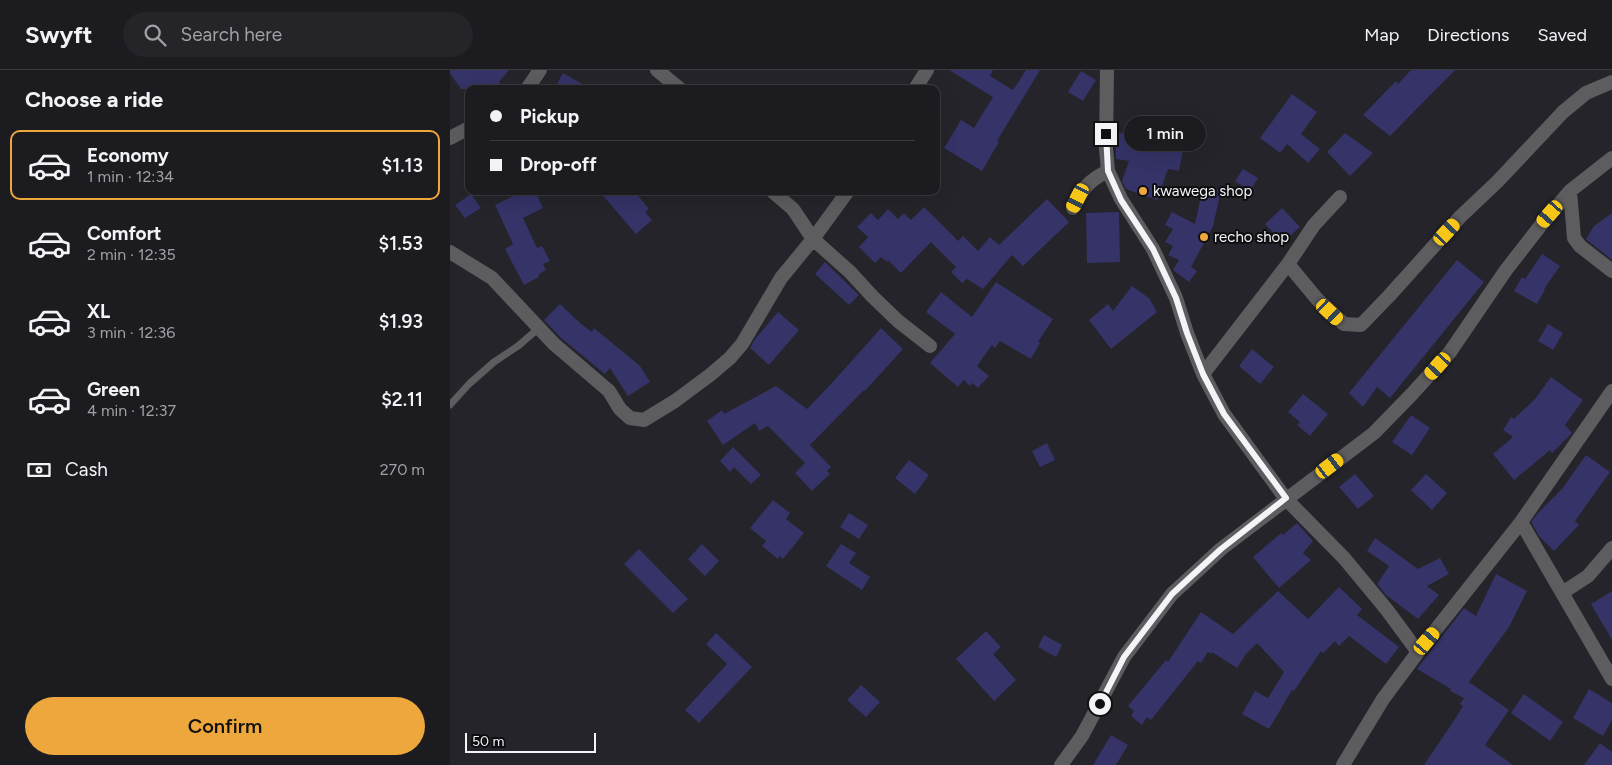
<!DOCTYPE html>
<meta charset="utf-8">
<style>
:root{--surface:#1b1b20;--page:#242429;--text:#f1f3f6;--muted:#a0a1a5;--line:#39393e;--accent:#eea73d}
body{margin:0;font-family:Figtree,sans-serif;background:var(--page);color:var(--text);height:100vh;display:flex;flex-direction:column;font-size:19px;white-space:nowrap}
*{box-sizing:border-box;margin:0}
p{font-size:16px;color:var(--muted)}
.icon{flex:none;width:28px;height:28px;fill:none;stroke:currentColor;stroke-width:2;stroke-linecap:round;stroke-linejoin:round}
.map{position:relative;flex:1;overflow:hidden}
.drawer{display:flex;flex-direction:column;background:var(--surface);width:450px}
.drawer>*{flex:none}
.top-card{position:absolute;left:15px;top:15px;width:475px;height:110px;border-radius:10px;box-shadow:0 5px 20px #0002,0 0 0 1px var(--line);display:grid;align-content:center;height:110px;padding:0 25px;background:var(--surface)}
.scale{position:absolute;left:15px;bottom:12px;width:131px;box-sizing:border-box;padding-left:5px;border:2px solid #f4f4f8;border-top:0;font-size:14px;line-height:18px;white-space:nowrap;color:#f4f4f8;-webkit-text-stroke:4px #0d0e10;paint-order:stroke}
.end{position:absolute;width:22px;height:22px;margin:-11px;border:6px solid #f4f4f8;background:#111;box-shadow:0 0 0 2px #111}
.from{border-radius:50%}
.bubble{position:absolute;height:35px;border-radius:18px;background:var(--surface);box-shadow:0 5px 20px #0002,0 0 0 1px var(--line);font-size:16px;font-weight:600;line-height:35px;text-align:center}
.car{position:absolute;width:15px;height:30px;margin:-15px -8px;border-radius:6px;box-shadow:0 0 4px 1px #0007;background:linear-gradient(#f5c518 24%,#345 0 40%,#f5c518 0 76%,#345 0 86%,#f5c518 0)}
.top-card b{display:flex;align-items:center;gap:18px;height:48px;font-size:19px}
.top-card b+b{border-top:1px solid var(--line)}
.top-card i{width:12px;height:12px;background:var(--text)}
ul{padding:0;list-style:none}
li{display:flex;align-items:center;gap:15px;height:70px;margin:0 10px 8px;padding:0 15px;border:2px solid transparent;border-radius:10px}
li div{flex:1}
li b{display:block;font-size:19px}
li em{font-style:normal;font-weight:600}
li.current{border-color:var(--accent)}
li>.icon{width:45px;height:45px;stroke-width:1.5}
h2{padding:0 25px;font-size:22px;line-height:60px}
.pay{display:flex;align-items:center;gap:12px;height:55px;padding:0 25px;font-size:19px}
.pay p{margin-inline-start:auto}
.button{display:flex;gap:10px;margin-top:auto;padding:10px 25px}
.button a{flex:1;height:58px;border-radius:30px;background:var(--accent);color:#111;font-size:20px;font-weight:600;line-height:58px;text-align:center}
header{display:flex;align-items:center;gap:30px;box-sizing:border-box;height:70px;padding:0 25px;background:var(--surface);border-bottom:1px solid var(--line)}
header strong{font-size:24px}
nav{display:flex;gap:28px;margin-inline-start:auto;font-size:18px}
.search{width:350px;height:45px;background:var(--page);display:flex;align-items:center;gap:12px;box-sizing:border-box;padding:0 18px;border-radius:28px;color:var(--muted);font-size:19px}
main{display:flex;flex:1;min-height:0}
.map>svg:first-child{display:block}
.building{fill:#353367}
.lines{fill:none;stroke-linecap:round;stroke-linejoin:round}
.service{stroke:#5d5d60;stroke-width:7}
.minor{stroke:#5d5d60;stroke-width:14}
.route{stroke:#f4f4f8;stroke-width:6}
.poi-dot{fill:#eea73d;stroke:#0d0e10;stroke-width:2}
.labels{text-anchor:middle;stroke-width:4;stroke-linejoin:round;paint-order:stroke}
.poi-label{font-size:15px;fill:#f4f4f8;stroke:#0d0e10;text-anchor:start}
</style>
<header>
<strong>Swyft</strong>
<div class="search"><svg class="icon" aria-label="search" viewBox="0 0 24 24"><circle cx="10" cy="10" r="6"/><path d="M15 15l6 6"/></svg>Search here</div>
<nav><a>Map</a><a>Directions</a><a>Saved</a></nav>
</header>
<main>
<section class="drawer">
<h2>Choose a ride</h2>
<ul>
<li class="current"><svg class="icon" aria-label="car" viewBox="0 0 24 24"><path d="M5 17H2v-5l4-1 3-4h7l3 4 3 1v5h-3M9 17h6M6 11h13"/><circle cx="7" cy="17" r="2"/><circle cx="17" cy="17" r="2"/></svg><div><b>Economy</b><p>1 min · 12:34</p></div><em>$1.13</em></li>
<li><svg class="icon" aria-label="car" viewBox="0 0 24 24"><path d="M5 17H2v-5l4-1 3-4h7l3 4 3 1v5h-3M9 17h6M6 11h13"/><circle cx="7" cy="17" r="2"/><circle cx="17" cy="17" r="2"/></svg><div><b>Comfort</b><p>2 min · 12:35</p></div><em>$1.53</em></li>
<li><svg class="icon" aria-label="car" viewBox="0 0 24 24"><path d="M5 17H2v-5l4-1 3-4h7l3 4 3 1v5h-3M9 17h6M6 11h13"/><circle cx="7" cy="17" r="2"/><circle cx="17" cy="17" r="2"/></svg><div><b>XL</b><p>3 min · 12:36</p></div><em>$1.93</em></li>
<li><svg class="icon" aria-label="car" viewBox="0 0 24 24"><path d="M5 17H2v-5l4-1 3-4h7l3 4 3 1v5h-3M9 17h6M6 11h13"/><circle cx="7" cy="17" r="2"/><circle cx="17" cy="17" r="2"/></svg><div><b>Green</b><p>4 min · 12:37</p></div><em>$2.11</em></li>
</ul>
<div class="pay"><svg class="icon" aria-label="cash" viewBox="0 0 24 24"><path d="M3 7h18v10H3z"/><circle cx="12" cy="12" r="2"/></svg>Cash<p>270 m</p></div>
<div class="button"><a>Confirm</a></div>
</section>
<div class="map">
<svg width="1162" height="695" viewBox="0 0 1162 695">
<rect width="100%" height="100%" fill="#24242a"/>
<path class="building" d="M0 0H59L49 12 53 19H11L0 3Z
M499 0H543L540 6 563 20 576 0H590L547 71 549 72 532 101 494 78 511 50 524 58 543 27Z
M961 0H1005L940 66 913 45 946 11 948 14Z
M631 1 646 10 633 31 618 22Z
M113 3 141 19H104Z
M842 24 867 42 851 64 870 79 858 93 837 74 830 83 810 68Z
M665 62 734 75 729 101 718 99 707 130 676 119 672 111 679 91 666 89Z
M895 63 923 83 900 106 877 82Z
M793 99 808 108 800 121 785 111Z
M753 116 771 120 763 156 741 197 747 201 739 212 723 200 729 190 718 185 723 176 715 172 723 159 715 155 722 142 745 154Z
M74 121H85L93 138 73 148 87 178 92 176 100 191 93 194 96 200 88 205 89 207 74 215 55 179 63 174 45 135Z
M149 121H184L199 139 195 142 202 150 186 164Z
M21 124 31 138 15 148 5 135Z
M597 129 619 152 573 196 562 185 533 219 517 209 512 213 501 202 506 197 481 172 451 203 438 190 437 192 431 187 425 193 409 177 418 167 407 157 421 143 428 150 438 139 448 149 454 143 461 150 474 137 508 171 513 166 528 181 540 167 549 175Z
M832 138 850 157 832 173 815 154Z
M669 142 670 192 637 193 636 143Z
M1162 143V190L1136 169 1144 156Z
M1092 184 1110 196 1094 219 1095 220 1087 234 1064 221 1072 207 1075 209Z
M1007 190 1034 212 940 328 927 317 913 337 899 323Z
M375 192 409 225 399 235 365 204Z
M546 212 603 249 588 272 590 273 581 289 550 271 545 278 542 275 527 296 539 306 528 318 522 313 520 316 514 310 508 317 480 293 505 264 476 242 491 222 522 247Z
M682 216 699 228 707 242 661 279 639 250 658 234 663 241Z
M110 234 130 253 142 262 144 258 190 296 200 312 178 326 160 298 155 304 111 268 94 250Z
M328 242 349 260 319 295 300 278 305 269Z
M1098 254 1113 263 1103 280 1088 271Z
M431 258 453 279 415 321 414 320 360 375 381 397 377 401 380 404 362 421 345 403 355 393 318 356 309 361 305 353 273 375 257 351 272 340 274 344 326 316 357 339 382 313Z
M802 279 824 297 810 314 789 296Z
M1101 307 1133 330 1115 355 1122 363 1102 383 1100 380 1064 410 1043 384 1063 367 1053 360 1061 347 1064 349 1085 329Z
M853 324 878 344 860 366 847 355 850 352 838 342Z
M961 345 980 358 962 385 942 372Z
M597 373 605 390 590 397 582 381Z
M283 377 311 405 301 414 284 397 280 402 270 391Z
M1136 385 1160 402 1125 451 1129 455 1104 481 1089 466 1081 452 1088 443 1112 419Z
M459 390 479 405 465 424 445 408Z
M905 404 924 426 908 439 889 417Z
M976 404 997 423 982 440 961 420Z
M323 430 340 443 336 449 354 463 333 489 330 486 328 489 312 476 316 471 300 458Z
M399 443 418 455 409 469 390 457Z
M847 453 863 471 853 483 861 490 829 518 803 487 831 463 833 465Z
M925 468 968 499 990 488 999 504 977 516 989 525 968 549 936 525 927 514 939 496 917 481Z
M252 474 269 491 255 506 238 489Z
M391 474 406 483 399 493 420 507 412 520 376 496Z
M189 479 238 529 223 543 174 494Z
M1046 504 1077 521 1059 557 1019 612 1059 640 1035 675 1063 695H974L1003 652 1013 636 1010 634 1014 628 1000 621 1001 619 967 599 1014 538 1026 546Z
M889 517 912 539 907 545 949 577 936 594 899 566 889 576 885 571 873 583 871 581 844 621 842 620 819 659 792 644 805 621 818 628 834 602 807 573 796 584 787 598 762 582 761 584 758 582 751 593 748 591 701 650 697 647 692 655 681 646 684 641 678 636 716 590 718 592 751 542 783 564 828 521 858 549Z
M1162 521V570L1141 534Z
M536 561 551 577 543 584 566 610 544 631 506 589Z
M266 563 302 597 249 653 235 640 277 594 256 574Z
M594 565 612 575 606 587 588 577Z
M411 615 430 632 416 647 397 630Z
M1139 619 1162 633V650L1153 666 1123 648Z
M1074 624 1113 652 1100 671 1061 643Z
M661 665 678 675 666 695H643Z
M1150 673 1162 682V695H1134Z"/>
<g class="lines">
<path class="service" d="M0 335 19 314 44 292 68 276 89 258"/>
<path class="minor" d="M207 0 230 19
M657 0 656 79 658 101 671 129 703 179 726 228 737 263 753 304 774 344 836 429 894 488 937 540 968 582
M77 19 90 0
M465 19 477 0
M0 68 19 58
M322 121 343 139 363 169 400 202 422 226 448 251 480 276
M1120 121 1124 168 1130 176 1162 201
M623 138C633 118 638 111 658 101
M0 182 42 208 104 274 159 321 170 339 180 348 194 350 225 331 260 305 280 288 292 274 331 208 363 169 398 121
M838 194 867 229 894 254 911 255 939 226 1010 147 1048 111 1113 42 1136 23 1162 12
M753 304 838 194 864 155 890 127
M1071 452 1162 609
M1112 523 1138 506 1162 478
M611 695 632 666 674 587 722 524 771 479 924 363 962 324 1000 282 1056 200 1091 155 1120 121 1162 88
M893 695 933 629 968 582 1071 452 1162 321"/>
</g>
<g class="lines">
<path class="route" d="M650 634 674 587 722 524 771 479 836 428 774 344 753 304 737 263 726 228 703 179 671 130 658 101 656 64"/>
</g>
<g class="poi-dot">
<circle cx="693" cy="121" r="5"/>
<circle cx="754" cy="167" r="5"/>
</g>
<g class="labels">
<g class="poi-label">
<text x="703" y="126">kwawega shop</text>
<text x="764" y="172">recho shop</text>
</g>
</g>
</svg>
<div class="scale">50 m</div>
<i class="end from" style="left:650px;top:634px"></i>
<i class="end" style="left:656px;top:64px"></i>
<div class="bubble" style="left:674px;top:46px;width:82px">1 min</div>
<i class="car" style="left:628px;top:128px;rotate:207deg"></i>
<i class="car" style="left:1100px;top:144px;rotate:221deg"></i>
<i class="car" style="left:997px;top:162px;rotate:43deg"></i>
<i class="car" style="left:880px;top:242px;rotate:133deg"></i>
<i class="car" style="left:988px;top:296px;rotate:222deg"></i>
<i class="car" style="left:880px;top:396px;rotate:53deg"></i>
<i class="car" style="left:977px;top:571px;rotate:40deg"></i>
<div class="top-card">
<b><i class="from"></i>Pickup</b>
<b><i></i>Drop-off</b>
</div>
</div>
</main>
